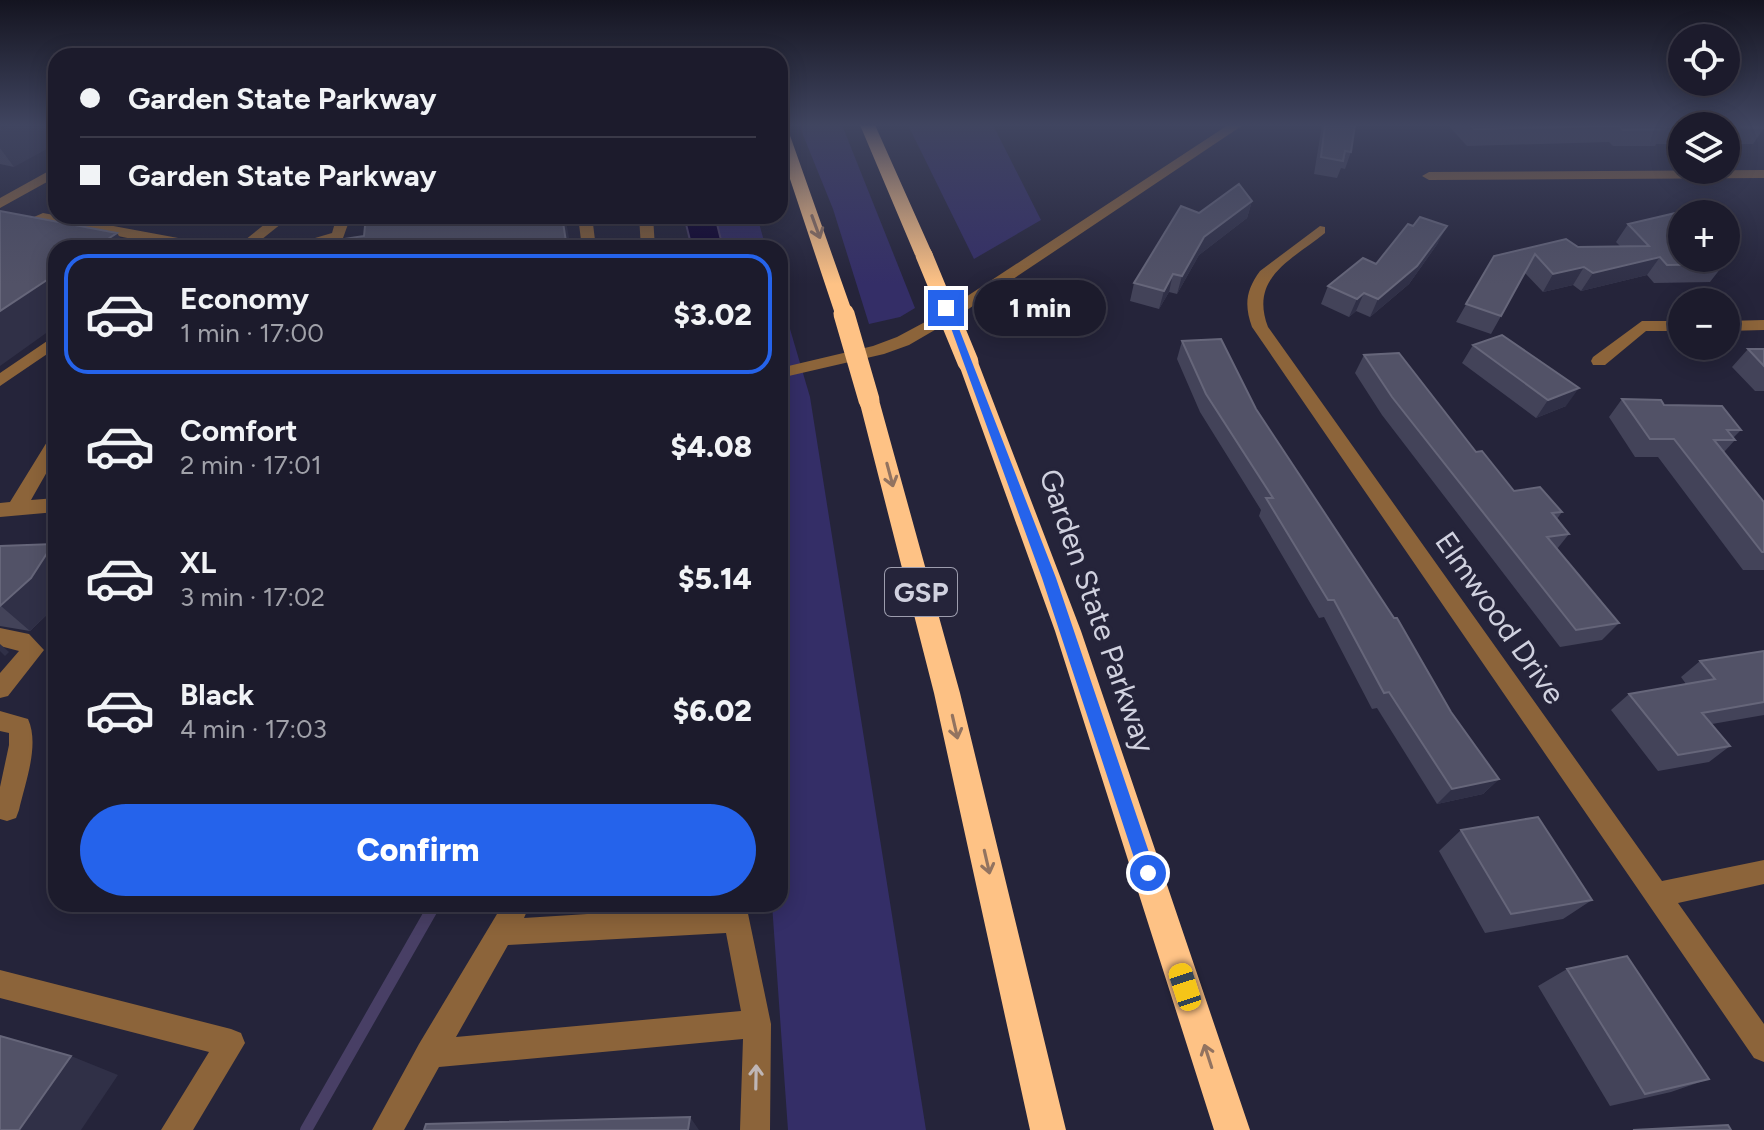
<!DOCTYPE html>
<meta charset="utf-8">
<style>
:root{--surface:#1c1b2c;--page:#292838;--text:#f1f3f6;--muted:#a0a1a9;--line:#3a3948;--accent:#2563eb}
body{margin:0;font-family:Figtree,sans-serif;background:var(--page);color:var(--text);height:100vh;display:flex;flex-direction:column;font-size:30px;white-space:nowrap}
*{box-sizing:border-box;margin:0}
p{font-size:26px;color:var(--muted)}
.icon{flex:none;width:44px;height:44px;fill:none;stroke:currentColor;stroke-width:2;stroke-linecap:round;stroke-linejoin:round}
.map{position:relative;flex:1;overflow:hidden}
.panel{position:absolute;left:48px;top:240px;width:740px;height:672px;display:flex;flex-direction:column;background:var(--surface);border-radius:24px;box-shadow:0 4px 20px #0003,0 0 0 2px var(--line)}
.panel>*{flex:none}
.top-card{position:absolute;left:48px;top:48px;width:740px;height:176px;border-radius:24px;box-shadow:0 4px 20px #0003,0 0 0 2px var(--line);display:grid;align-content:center;height:176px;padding:0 32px;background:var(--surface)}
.tools{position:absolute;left:1668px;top:24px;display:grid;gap:16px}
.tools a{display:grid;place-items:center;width:72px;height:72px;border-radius:50%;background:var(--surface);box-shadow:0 4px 20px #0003,0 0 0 2px var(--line);font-size:40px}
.end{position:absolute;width:36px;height:36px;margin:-18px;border:10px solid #2563eb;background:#fff;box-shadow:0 0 0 4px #fff}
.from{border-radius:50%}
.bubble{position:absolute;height:56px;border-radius:28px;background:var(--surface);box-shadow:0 4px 20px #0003,0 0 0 2px var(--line);font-size:26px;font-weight:800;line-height:56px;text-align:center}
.car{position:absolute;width:24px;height:48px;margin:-24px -12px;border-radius:10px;box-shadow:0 0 6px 2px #0007;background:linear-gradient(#f5c518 24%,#345 0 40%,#f5c518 0 76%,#345 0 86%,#f5c518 0)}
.top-card b{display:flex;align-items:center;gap:28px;height:76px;font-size:30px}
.top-card b+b{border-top:2px solid var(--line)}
.top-card i{width:20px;height:20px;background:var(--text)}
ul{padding:14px 0 0;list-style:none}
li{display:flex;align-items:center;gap:24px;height:120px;margin:0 16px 12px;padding:0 16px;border:4px solid transparent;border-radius:24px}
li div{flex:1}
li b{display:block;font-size:30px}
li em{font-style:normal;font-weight:800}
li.selected{border-color:var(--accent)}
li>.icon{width:72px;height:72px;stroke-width:1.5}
.action{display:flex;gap:16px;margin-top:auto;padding:16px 32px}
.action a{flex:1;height:92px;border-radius:48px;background:var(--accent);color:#fff;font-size:32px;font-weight:800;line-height:92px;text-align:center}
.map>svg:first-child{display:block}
.green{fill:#342e67}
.water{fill:#0d0131;stroke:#483f65;stroke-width:2}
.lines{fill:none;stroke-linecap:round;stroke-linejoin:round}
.stream{stroke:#483f65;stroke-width:12}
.minor{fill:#8c643a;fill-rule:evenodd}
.highway{fill:#fec285;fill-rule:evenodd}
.highway-bridge-far1{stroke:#fec285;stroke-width:17}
.highway-bridge{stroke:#fec285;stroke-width:21}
.wall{fill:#434359}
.shaded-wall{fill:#303047}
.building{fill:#525267;stroke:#66667a;stroke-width:2}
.oneway{stroke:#927360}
.oneway2{stroke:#bfb6b6}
.route{fill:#2563eb}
.labels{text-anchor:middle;stroke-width:7;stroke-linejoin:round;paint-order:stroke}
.shield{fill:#25243a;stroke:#9d9dae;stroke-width:2}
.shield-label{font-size:28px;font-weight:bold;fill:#d0d1df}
.street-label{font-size:30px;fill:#d0d1df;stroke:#25243a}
</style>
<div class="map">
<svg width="1764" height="1130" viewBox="0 0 1764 1130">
<rect width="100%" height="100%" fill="#25243a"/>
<path class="green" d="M799 125H842L915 308 900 317 869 324 833 209Z
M908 125H993L1041 220 974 259Z
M715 216H757L766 248H723Z
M780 295 810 397 926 1130H788L772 904H780V410L783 403 780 397Z"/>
<path class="water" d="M684 216H715L723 248H692Z"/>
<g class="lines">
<path class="stream" d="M306 1130 435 904"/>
<path class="minor" d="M1228 125H1243L952 320 909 345 884 354 780 378V368L873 346 897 337 940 314Z
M56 167V177L0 208V198Z
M1764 170V178L1429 180 1422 176 1429 172Z
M43 213 189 240 196 244 193 248H176L45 221 0 241V232Z
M275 216H291L251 248H235Z
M337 216H351L343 238 318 248H281L332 233Z
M578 216H592L596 248H582Z
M639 216H653L655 248H641Z
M1320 226 1325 227V233C1292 260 1249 277 1268 327L1662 881 1764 860V884L1678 903 1764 1024V1062L1754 1058 1252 327C1244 305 1246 290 1260 271Z
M1764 320V330L1726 331V321Z
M1642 321H1682V331H1646L1605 365H1593L1591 361 1593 357Z
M56 335V348L0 386V373Z
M56 435V456L31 500 56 498V512L0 517V503L10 502 50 437Z
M0 628 29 634 44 650 8 696 0 698V673L19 651 0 646Z
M0 711 28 719C40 745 25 783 19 810L16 818 7 821 0 819V787L9 745V733L0 731Z
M503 904H530L524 918 746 904 771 1024 770 1130H740L743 1039 439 1067 404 1130H372L419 1044ZM726 933 741 1011 456 1037 508 945Z
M0 970 231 1029 241 1033 245 1043 193 1130H161L209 1052 0 998Z"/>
<path class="highway" d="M780 125 787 127 853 314 851 318H837L835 314 780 149Z
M860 125H875L933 255 930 259 924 260 915 255Z
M968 356 978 362 1081 631 1250 1130H1214L1055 631 958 362Z
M869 393 879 400 960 693 1066 1130H1030L934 693 859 400Z"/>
<path class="highway-bridge-far1" d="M924 255 943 301"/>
<path class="highway-bridge" d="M942 299 968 362
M844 314 869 400"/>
</g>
<path class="wall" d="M0 125 14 167 0 164Z
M1322 125H1355L1351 152 1345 169 1341 168 1337 178 1314 174Z
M1448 125H1761L1764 128 1753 144H1726V126H1682V144H1656L1655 146H1613L1609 142 1467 146Z
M1252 201 1247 218 1199 255 1177 294 1169 292 1159 309 1130 301 1134 283 1199 213Z
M1628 224 1682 258H1718L1724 264 1710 282 1654 283 1647 275 1581 291 1573 285 1543 292 1525 273 1491 334 1456 322 1494 256 1578 247H1621L1616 242Z
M1438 243 1409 284 1370 317 1356 311 1349 317 1321 304 1328 286 1376 264Z
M1182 341 1256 409 1451 712 1499 779 1483 794 1437 804 1377 708 1372 709 1324 617 1319 618 1259 516 1261 510 1200 412 1177 359Z
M1473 345 1566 406 1536 418 1462 363Z
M1748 349H1764V391H1755L1732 367Z
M1364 355 1476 452 1514 491 1562 512 1557 519 1569 534 1557 549 1619 623 1602 640 1560 647 1382 415 1355 373Z
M1622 399 1664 405 1741 430 1733 438 1735 440 1724 452 1764 502V570H1743L1658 457H1635L1609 417Z
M0 546H56V606L30 631 0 626Z
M1764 651V715L1712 724 1730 746 1709 762 1658 771 1611 710 1629 694 1686 684 1681 677 1700 661Z
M1461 830 1592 900 1563 919 1485 933 1439 851Z
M1567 969 1709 1079 1671 1092 1610 1106 1538 986Z"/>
<path class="shaded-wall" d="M9 125H56V144L14 167 0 148V130Z
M1252 201 1247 218 1199 255 1177 294 1182 276 1204 237Z
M562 216H565L571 248H567Z
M1447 226 1438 243 1409 284 1370 317 1378 299Z
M117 233 127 248H94Z
M1660 257 1647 275 1581 291 1593 273Z
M1584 267 1573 285 1543 292 1553 274Z
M56 274V326L0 366V311Z
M1173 274 1169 292 1159 309 1164 291Z
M1364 293 1356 311 1349 317 1357 299Z
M1579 388 1566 406 1536 418 1548 400Z
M53 544 56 546V606L30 631 1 606Z
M0 644 9 652 5 656 0 651Z
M1499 779 1483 794 1437 804 1452 789Z
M71 1056 118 1075 81 1130H19Z
M690 1117 699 1130H688Z"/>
<path class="building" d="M1325 125H1355L1351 152 1345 151 1343 161 1321 157Z
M1471 125H1761L1764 128 1682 126V127H1663L1665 129 1623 130 1619 126 1474 129Z
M1239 184 1252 201 1204 237 1182 276 1173 274 1164 291 1134 283 1181 206 1199 213Z
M0 211 117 233 94 248H56V274L0 311Z
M1680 212 1682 215V258H1717L1724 264 1667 265 1660 257 1593 273 1584 267 1553 274 1535 254 1501 316 1466 304 1494 256 1566 239 1578 247 1649 246 1628 224Z
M366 216H562L567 248H285L364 236Z
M1420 217 1447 226 1417 266 1378 299 1364 293 1357 299 1328 286 1363 258 1376 264 1408 224 1413 226Z
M1502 335 1579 388 1548 400 1473 345Z
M1221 339 1256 409 1394 618H1397L1451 712 1499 779 1452 789 1389 692 1384 693 1334 600H1328L1266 498H1273L1206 394 1182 341Z
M1748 349H1764V366Z
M1399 353 1476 452 1482 451 1514 491 1540 487 1562 512 1552 513 1569 534 1547 537 1619 623 1576 630 1392 397 1364 355Z
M1622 399 1661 400 1664 405 1722 406 1741 430H1727L1735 440H1714L1764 502V552H1762L1674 439H1650Z
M53 544 31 578 0 606V546Z
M1764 651V702L1702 713 1730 746 1678 755 1629 694 1715 679 1700 661Z
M1538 817 1592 900 1511 914 1461 830Z
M1627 956 1709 1079 1645 1094 1567 969Z
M0 1036 71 1056 19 1130H0Z
M690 1117 688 1130H424L426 1124Z
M1728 1125 1731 1130H1633Z"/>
<defs><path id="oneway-shaft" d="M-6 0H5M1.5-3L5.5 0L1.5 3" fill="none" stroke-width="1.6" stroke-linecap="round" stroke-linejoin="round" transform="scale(2)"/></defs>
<g class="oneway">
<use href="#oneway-shaft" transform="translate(816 227) rotate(70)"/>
<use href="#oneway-shaft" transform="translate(890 475) rotate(75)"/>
<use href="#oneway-shaft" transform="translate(955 727) rotate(77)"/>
<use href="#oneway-shaft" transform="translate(987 862) rotate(77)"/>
<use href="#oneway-shaft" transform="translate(1208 1056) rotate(-108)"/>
</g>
<use class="oneway2" href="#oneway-shaft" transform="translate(756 1077) rotate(-89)"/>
<linearGradient id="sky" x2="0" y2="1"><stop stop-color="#141420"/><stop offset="0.44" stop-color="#404560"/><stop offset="1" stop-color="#404560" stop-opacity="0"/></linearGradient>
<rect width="1764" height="284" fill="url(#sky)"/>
<path class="route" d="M943 306 951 308 1056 578 1156 873 1148 881 1139 873 1042 578Z"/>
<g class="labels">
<rect class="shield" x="885" y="568" width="72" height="48" rx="6"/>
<g class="shield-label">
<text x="921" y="602">GSP</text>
</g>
<g class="street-label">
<text transform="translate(1097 611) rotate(71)" y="10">Garden State Parkway</text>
<text transform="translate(1500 618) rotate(55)" y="10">Elmwood Drive</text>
</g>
</g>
</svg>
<div class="tools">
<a><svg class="icon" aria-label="locate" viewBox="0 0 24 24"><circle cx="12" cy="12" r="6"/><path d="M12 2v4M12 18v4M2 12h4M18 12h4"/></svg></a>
<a><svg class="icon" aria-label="layers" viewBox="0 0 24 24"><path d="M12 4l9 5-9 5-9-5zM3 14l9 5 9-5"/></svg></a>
<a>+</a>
<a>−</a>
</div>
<i class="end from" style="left:1148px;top:873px"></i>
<i class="end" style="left:946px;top:308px"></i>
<div class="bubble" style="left:974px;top:280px;width:132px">1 min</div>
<i class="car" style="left:1185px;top:987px;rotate:342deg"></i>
<div class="top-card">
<b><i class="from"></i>Garden State Parkway</b>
<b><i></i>Garden State Parkway</b>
</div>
<section class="panel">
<ul>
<li class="selected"><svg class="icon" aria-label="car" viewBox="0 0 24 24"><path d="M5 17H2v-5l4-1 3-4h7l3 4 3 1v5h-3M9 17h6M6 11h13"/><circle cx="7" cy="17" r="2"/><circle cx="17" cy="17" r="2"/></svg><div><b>Economy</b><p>1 min · 17:00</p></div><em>$3.02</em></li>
<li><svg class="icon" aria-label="car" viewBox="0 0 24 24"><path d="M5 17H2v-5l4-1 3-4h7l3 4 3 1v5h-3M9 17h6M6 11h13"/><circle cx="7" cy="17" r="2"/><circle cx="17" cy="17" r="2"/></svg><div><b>Comfort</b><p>2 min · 17:01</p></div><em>$4.08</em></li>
<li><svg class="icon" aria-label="car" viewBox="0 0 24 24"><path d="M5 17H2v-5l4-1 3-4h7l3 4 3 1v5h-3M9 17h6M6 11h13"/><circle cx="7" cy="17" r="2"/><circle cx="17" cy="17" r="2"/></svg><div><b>XL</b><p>3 min · 17:02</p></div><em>$5.14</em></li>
<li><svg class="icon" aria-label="car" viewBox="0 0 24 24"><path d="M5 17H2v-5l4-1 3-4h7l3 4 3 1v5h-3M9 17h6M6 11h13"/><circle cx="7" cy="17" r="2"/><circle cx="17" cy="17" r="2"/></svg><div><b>Black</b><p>4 min · 17:03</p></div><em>$6.02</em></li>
</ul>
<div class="action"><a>Confirm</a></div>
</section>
</div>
